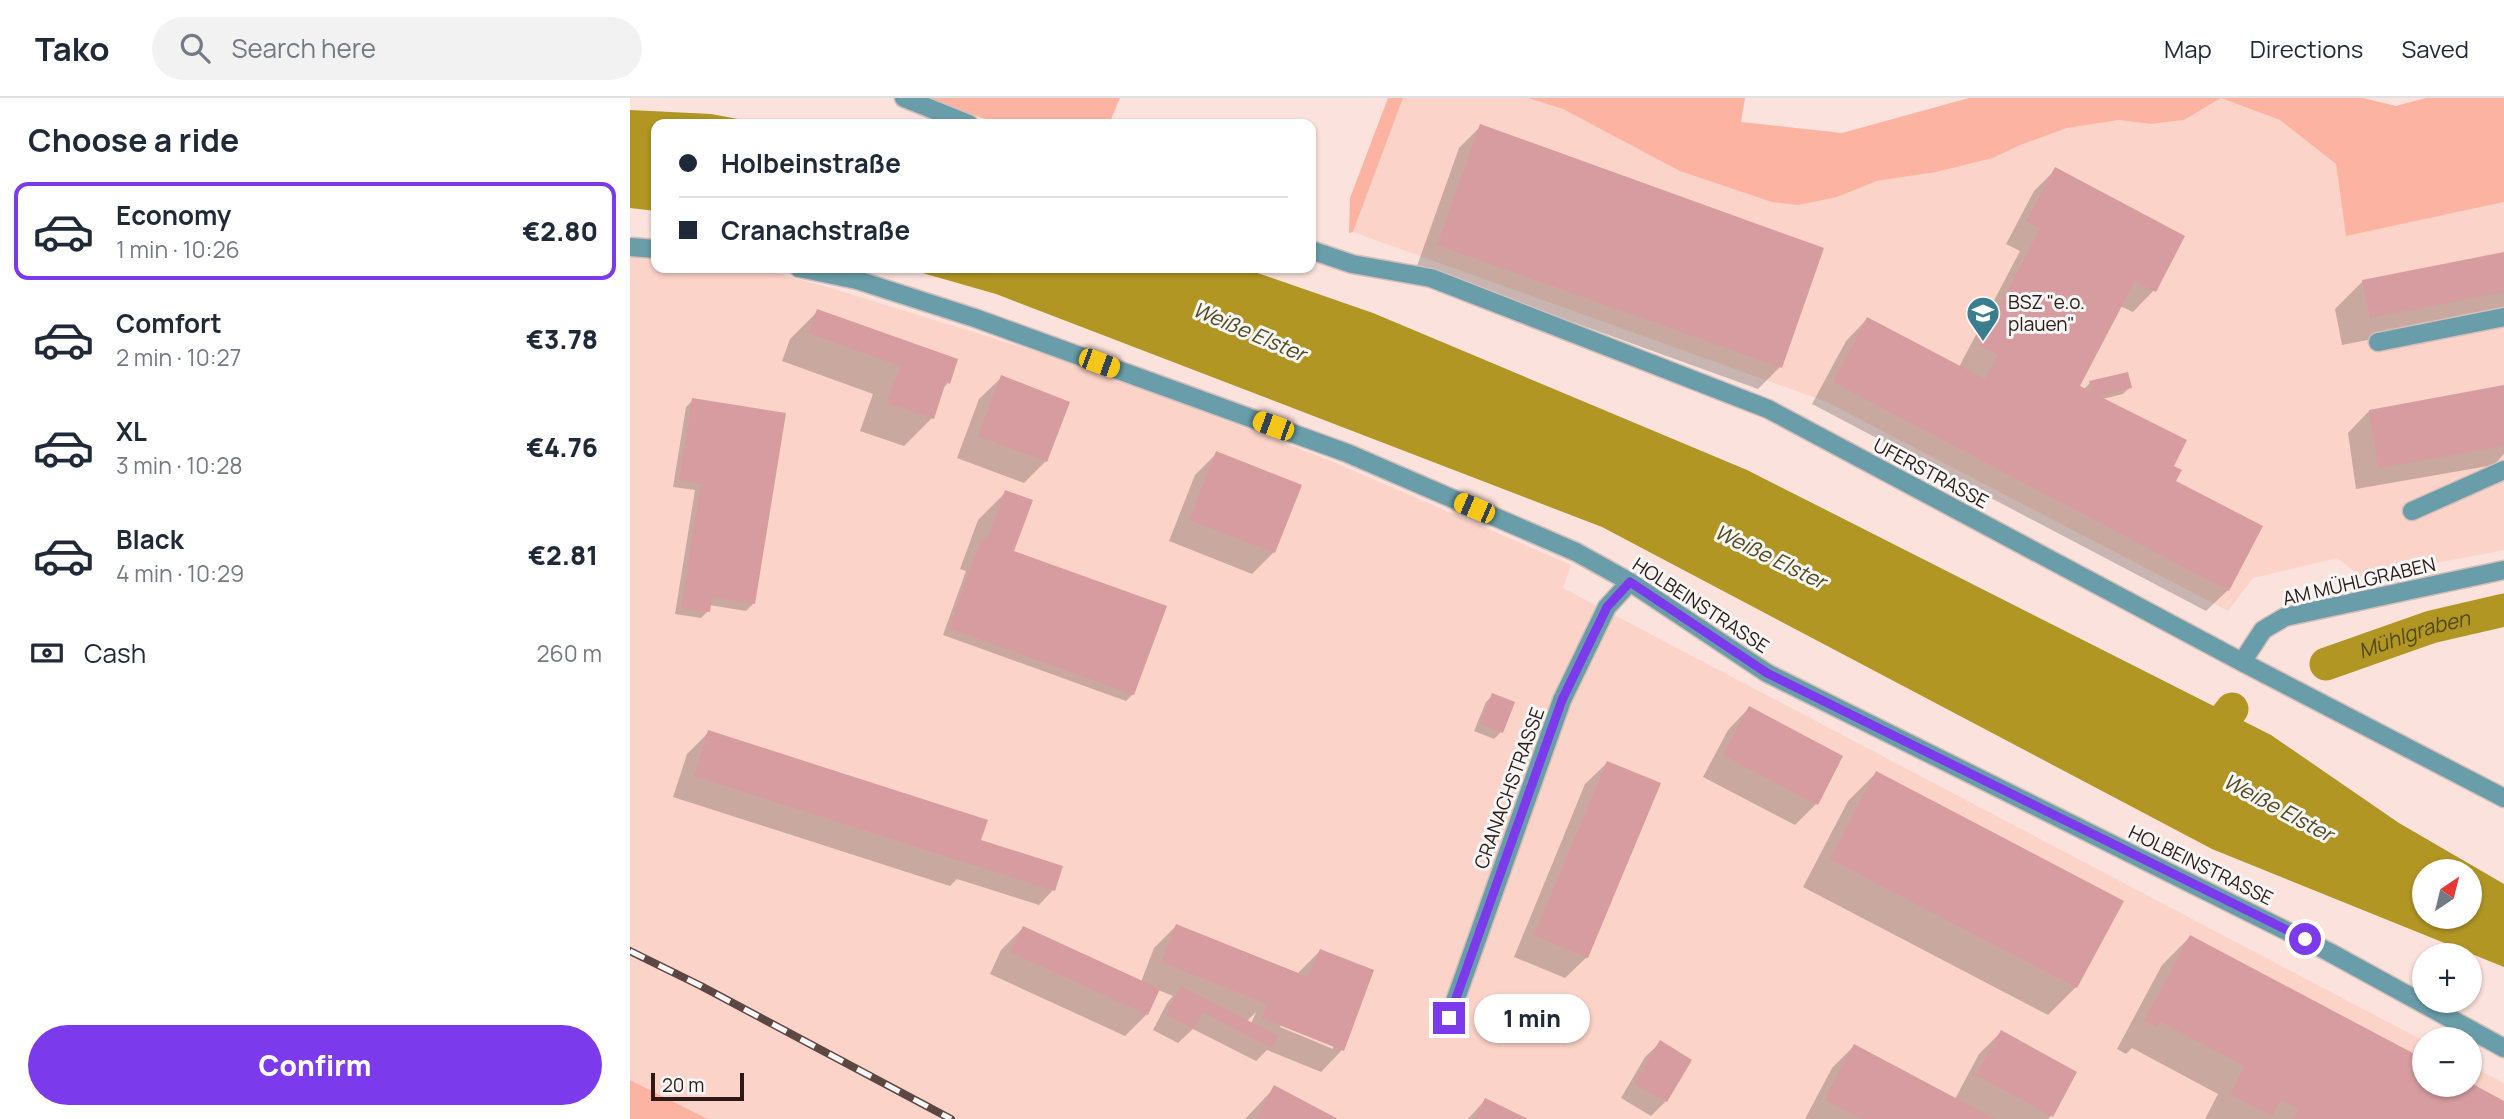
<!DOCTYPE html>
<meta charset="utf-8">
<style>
:root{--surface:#fff;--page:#f2f2f3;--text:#1f2937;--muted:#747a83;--line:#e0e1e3;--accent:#7c3aed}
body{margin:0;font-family:Manrope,sans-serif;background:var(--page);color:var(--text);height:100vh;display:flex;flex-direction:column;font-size:26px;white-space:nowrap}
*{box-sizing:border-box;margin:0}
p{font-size:23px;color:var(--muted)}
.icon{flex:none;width:38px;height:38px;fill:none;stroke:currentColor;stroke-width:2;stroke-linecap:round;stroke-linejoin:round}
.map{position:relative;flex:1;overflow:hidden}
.sheet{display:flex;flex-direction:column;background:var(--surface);width:630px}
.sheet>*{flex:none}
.hud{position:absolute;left:21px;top:21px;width:665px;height:154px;border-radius:14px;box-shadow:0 2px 5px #0004;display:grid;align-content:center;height:154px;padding:0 28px;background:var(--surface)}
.needle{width:46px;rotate:35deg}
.fabs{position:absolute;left:1782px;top:761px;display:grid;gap:14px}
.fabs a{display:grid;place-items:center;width:70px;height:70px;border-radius:50%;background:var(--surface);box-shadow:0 2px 5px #0004;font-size:35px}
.scale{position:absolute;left:21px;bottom:18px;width:93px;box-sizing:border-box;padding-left:7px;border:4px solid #2e1914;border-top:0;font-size:19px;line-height:24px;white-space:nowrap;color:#2e1914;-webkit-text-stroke:5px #f6f6f6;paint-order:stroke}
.end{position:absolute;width:32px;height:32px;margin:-16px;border:9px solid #7c3aed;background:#fff;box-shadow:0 0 0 4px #fff}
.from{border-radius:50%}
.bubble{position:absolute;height:49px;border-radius:24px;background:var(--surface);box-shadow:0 2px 5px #0004;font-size:23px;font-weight:800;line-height:49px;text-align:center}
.car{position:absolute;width:21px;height:42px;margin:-21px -10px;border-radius:9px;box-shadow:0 0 5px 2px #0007;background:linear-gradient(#f5c518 24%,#345 0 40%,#f5c518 0 76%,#345 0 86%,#f5c518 0)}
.hud b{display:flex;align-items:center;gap:24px;height:66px;font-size:26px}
.hud b+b{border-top:2px solid var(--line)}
.hud i{width:18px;height:18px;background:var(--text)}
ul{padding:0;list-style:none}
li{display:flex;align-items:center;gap:21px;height:98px;margin:0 14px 10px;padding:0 14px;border:4px solid transparent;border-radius:14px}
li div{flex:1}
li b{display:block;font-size:26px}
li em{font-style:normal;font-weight:800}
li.active{border-color:var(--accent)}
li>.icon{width:63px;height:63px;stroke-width:1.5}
h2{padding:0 28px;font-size:32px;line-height:84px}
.pay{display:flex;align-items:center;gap:18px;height:77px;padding:0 28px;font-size:26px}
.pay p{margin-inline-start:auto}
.cta{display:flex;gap:14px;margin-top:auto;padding:14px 28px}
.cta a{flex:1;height:80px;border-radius:42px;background:var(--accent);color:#fff;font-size:28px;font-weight:800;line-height:80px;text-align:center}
header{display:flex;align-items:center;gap:42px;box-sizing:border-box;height:98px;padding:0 35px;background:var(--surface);border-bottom:2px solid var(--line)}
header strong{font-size:33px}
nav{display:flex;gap:38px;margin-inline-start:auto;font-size:24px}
.search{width:490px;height:63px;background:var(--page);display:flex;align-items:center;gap:18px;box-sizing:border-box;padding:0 24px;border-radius:38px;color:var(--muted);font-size:26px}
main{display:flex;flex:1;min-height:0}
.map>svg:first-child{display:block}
.built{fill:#fcd3c8}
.green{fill:#fdb3a1}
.water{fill:#b19624;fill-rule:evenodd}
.shadow{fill:#0003;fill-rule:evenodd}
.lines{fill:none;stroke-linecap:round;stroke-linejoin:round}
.canal{stroke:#b19624;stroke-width:33}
.building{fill:#d79ca0}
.minor-casing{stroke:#d6beb8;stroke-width:21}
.minor{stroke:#699da9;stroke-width:18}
.rail-casing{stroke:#5d4742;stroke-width:8}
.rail{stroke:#f6f6f6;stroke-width:5;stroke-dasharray:16;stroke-linecap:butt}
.route{stroke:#7c3aed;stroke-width:9}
.labels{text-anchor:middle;stroke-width:6;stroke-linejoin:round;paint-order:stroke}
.poi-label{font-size:19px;fill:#2e1914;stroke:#f6f6f6;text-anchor:start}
.street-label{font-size:19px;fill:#2e1914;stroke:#f6f6f6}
.water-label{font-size:21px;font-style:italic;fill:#53481c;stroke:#f6f6f6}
</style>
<header>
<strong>Tako</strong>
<div class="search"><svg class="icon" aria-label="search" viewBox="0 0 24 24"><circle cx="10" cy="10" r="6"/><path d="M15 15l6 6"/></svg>Search here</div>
<nav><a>Map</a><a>Directions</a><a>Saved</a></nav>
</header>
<main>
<section class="sheet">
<h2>Choose a ride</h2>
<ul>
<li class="active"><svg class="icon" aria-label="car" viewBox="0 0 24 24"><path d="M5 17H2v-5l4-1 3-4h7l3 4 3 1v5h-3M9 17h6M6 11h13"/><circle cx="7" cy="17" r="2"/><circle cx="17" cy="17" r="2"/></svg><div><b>Economy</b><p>1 min · 10:26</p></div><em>€2.80</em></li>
<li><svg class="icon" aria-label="car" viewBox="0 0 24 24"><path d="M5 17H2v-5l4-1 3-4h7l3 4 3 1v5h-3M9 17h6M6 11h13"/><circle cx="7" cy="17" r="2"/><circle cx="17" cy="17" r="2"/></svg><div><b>Comfort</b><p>2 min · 10:27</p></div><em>€3.78</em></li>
<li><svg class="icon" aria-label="car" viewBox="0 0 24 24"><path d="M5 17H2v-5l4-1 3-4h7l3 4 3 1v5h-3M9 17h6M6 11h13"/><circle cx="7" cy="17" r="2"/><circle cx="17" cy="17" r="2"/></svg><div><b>XL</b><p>3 min · 10:28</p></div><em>€4.76</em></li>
<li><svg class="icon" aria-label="car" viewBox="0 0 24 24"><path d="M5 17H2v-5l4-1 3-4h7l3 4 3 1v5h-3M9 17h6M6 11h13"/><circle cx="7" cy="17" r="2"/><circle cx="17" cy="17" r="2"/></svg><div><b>Black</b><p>4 min · 10:29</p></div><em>€2.81</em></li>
</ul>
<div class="pay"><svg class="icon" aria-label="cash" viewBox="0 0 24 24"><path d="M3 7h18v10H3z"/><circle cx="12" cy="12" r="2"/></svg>Cash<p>260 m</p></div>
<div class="cta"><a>Confirm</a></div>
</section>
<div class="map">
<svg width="1874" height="1021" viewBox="0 0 1874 1021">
<rect width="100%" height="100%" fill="#fbe2dc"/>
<path class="built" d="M773 0H898L933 11 964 27 1207 99 1247 83 1306 74 1363 60 1390 47 1437 30 1489 22 1520 26 1554 22 1591 0 1650 22 1706 66 1716 138 1874 104V452L1732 479 1707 460 1623 480 1598 513 1197 304 723 134Z
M0 158 26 160V170H125L201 190 453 268 701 363 941 467 933 490 1794 943V987H1839V967L1874 985V1021H78L0 982Z"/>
<path class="green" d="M295 0H490L479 26H370Z
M758 0H773L723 134 719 135 720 100Z
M898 0H1115L1111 24 1212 35 1339 0H1733L1766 8 1796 0H1874V104L1716 138 1706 66 1650 22 1591 0 1554 22 1520 26 1489 22 1437 30 1390 47 1363 60 1306 74 1247 83 1207 99 1168 107 1142 104 1050 73 933 11Z
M0 982 78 1021H0Z"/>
<path class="water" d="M0 12 81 16 136 26H26V113L0 110Z
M275 170H613L743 215 1117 372 1641 637 1769 725 1874 786V869L1582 751 972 429 366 196ZM1794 774H1839V819H1794Z"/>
<path class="shadow" d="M851 28 1150 269 1128 291 787 168 829 50Z
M1426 71 1524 192 1503 214 1490 208 1448 288 1454 291 1460 285 1500 289 1493 296 1473 301 1541 368 1544 383 1598 492 1576 513 1182 306 1216 243 1237 221 1329 269 1390 153 1376 146 1404 93Z
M1874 156V215L1712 247 1705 211 1733 183Z
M188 213 318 285 312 291 302 320 274 348 230 333 243 296 152 263 160 241Z
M371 280 416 363 394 385 327 360 349 301Z
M1874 289V356L1864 367 1726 391 1718 335 1739 313Z
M63 302 123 506 116 513 79 507 78 513 71 520 45 516 65 392 43 389 56 309Z
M587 355 644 454 622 476 539 443 565 377Z
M376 394 382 454 503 596 496 603 313 537 336 473 330 471 348 422Z
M863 597 883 605 871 634 864 641 844 633 856 604Z
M1119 610 1186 706 1165 727 1073 679 1098 632Z
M79 634 349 743 423 792 409 807 327 781 320 788 43 699 57 656Z
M977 665 957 859 935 880 884 859 955 686Z
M1246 675 1446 889 1418 917 1173 789 1218 703Z
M546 828 668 875 690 853 712 952 691 974 637 952 626 963 563 931 548 945 523 932 537 905 543 898 528 892 517 916 495 938 360 876 371 852 393 830 511 884 524 850ZM626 914 621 926 616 924ZM651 926 703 947V951L650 929Z
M1560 839 1794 987 1874 1004V1021H1575L1588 996 1502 950 1496 956 1487 951 1532 867Z
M1371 934 1421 1018 1418 1021H1175L1202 970 1224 948 1325 1001 1349 956Z
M1030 945 1036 1003 1021 1018 991 1000 1015 959Z
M645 989 705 1021H615Z
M855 1002 894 1021H838Z"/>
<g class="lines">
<g class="canal">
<path id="s1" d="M1696 566 1801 529 1874 512"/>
<path d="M1571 652 1602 611"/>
</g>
</g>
<path class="building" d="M850 26 1194 150 1152 270 807 147Z
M1425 69 1555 138 1526 194 1505 183 1450 288 1462 294 1459 283 1498 274 1502 290 1469 298 1557 342 1544 368 1552 372 1546 383 1633 428 1599 493 1203 284 1237 219 1355 281 1368 257 1349 247 1410 131 1396 124Z
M1874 154V194L1740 220 1732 182Z
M187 211 328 261 320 286 316 284 304 321 257 305 270 268 178 235Z
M371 277 440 304 417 364 348 338Z
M1874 287V348L1748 370 1739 312Z
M62 300 156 315 125 506 82 499 80 514 51 510 71 386 49 382Z
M586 353 672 387 645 455 559 422Z
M375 392 403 402 384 453 537 508 504 597 319 530 351 441 357 443Z
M862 595 885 604 873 635 850 626Z
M1119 608 1213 658 1188 707 1093 657Z
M78 632 358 722 351 742 433 768 425 793 64 678Z
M977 663 1031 685 958 860 904 837Z
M1246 673 1494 803 1447 890 1200 761Z
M546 826 678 879 690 851 744 872 714 953 632 920 637 906 531 864Z
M393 828 530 891 518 917 380 854Z
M1560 837 1794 961V987H1839V984L1874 1003V1021H1663L1669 1012 1651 1002 1642 1018 1600 996 1615 968 1531 924 1526 929 1514 923Z
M551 888 648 938 642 950 573 914 564 931 536 917Z
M1371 932 1447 974 1423 1019 1346 977Z
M1030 942 1062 962 1037 1004 1004 985Z
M1224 946 1365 1021H1232L1195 1001Z
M644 987 708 1021H626Z
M855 1000 898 1021H845Z"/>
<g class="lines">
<defs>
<path id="minor" d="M274 0 339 26
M0 149 26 151
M681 152 722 166 801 180 1138 311 1612 564 1874 700
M169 170 227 182 345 220 717 355 946 454 1000 484 1137 575 1699 854 1874 950
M1748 244 1874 219
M1782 413 1874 372
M1612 564 1633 532 1655 519 1874 472
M819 920 932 602 977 509 1000 484"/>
</defs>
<use href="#minor" class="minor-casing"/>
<use href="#minor" class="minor"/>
<defs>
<path id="rail" d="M0 853 71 888 321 1021"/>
</defs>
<use href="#rail" class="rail-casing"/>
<use href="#rail" class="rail"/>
</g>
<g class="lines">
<path class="route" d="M819 920 932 602 977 509 1000 484 1137 575 1675 841"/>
</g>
<defs>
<symbol id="school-pin" viewBox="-11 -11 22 30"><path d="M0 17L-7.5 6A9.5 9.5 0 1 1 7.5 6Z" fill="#3a7e8d" stroke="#f6f6f6"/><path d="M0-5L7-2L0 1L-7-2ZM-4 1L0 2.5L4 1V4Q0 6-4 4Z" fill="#fff"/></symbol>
</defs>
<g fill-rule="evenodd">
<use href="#school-pin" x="1334" y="196" width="38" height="52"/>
</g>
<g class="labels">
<g class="poi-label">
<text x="1378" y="211">BSZ "e.o.<tspan x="1378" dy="22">plauen"</tspan></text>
</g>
<g class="street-label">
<text transform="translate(1301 375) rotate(28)" y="7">UFERSTRASSE</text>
<text transform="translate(1729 483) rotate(-13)" y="7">AM MÜHLGRABEN</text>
<text transform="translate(1071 507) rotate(33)" y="7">HOLBEINSTRASSE</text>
<text transform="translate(879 690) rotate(-70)" y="7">CRANACHSTRASSE</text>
<text transform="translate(1571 767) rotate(26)" y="7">HOLBEINSTRASSE</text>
</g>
<g class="water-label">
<text transform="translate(619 234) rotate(23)" y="7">Weiße Elster</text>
<text transform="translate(1140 459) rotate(26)" y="7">Weiße Elster</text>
<text dy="7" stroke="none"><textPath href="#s1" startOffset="93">Mühlgraben</textPath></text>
<text transform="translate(1648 710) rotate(28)" y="7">Weiße Elster</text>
</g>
</g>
</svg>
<div class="fabs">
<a><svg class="needle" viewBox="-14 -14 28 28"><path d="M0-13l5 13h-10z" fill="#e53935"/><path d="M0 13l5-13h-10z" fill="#747a83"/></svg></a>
<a>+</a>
<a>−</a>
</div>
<div class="scale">20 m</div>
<i class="end from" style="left:1675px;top:841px"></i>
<i class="end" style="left:819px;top:920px"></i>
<div class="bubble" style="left:844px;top:896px;width:116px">1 min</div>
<i class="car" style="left:469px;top:265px;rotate:110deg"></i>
<i class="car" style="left:643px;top:328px;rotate:290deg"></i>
<i class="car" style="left:844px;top:410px;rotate:293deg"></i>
<div class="hud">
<b><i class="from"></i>Holbeinstraße</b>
<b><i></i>Cranachstraße</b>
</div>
</div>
</main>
